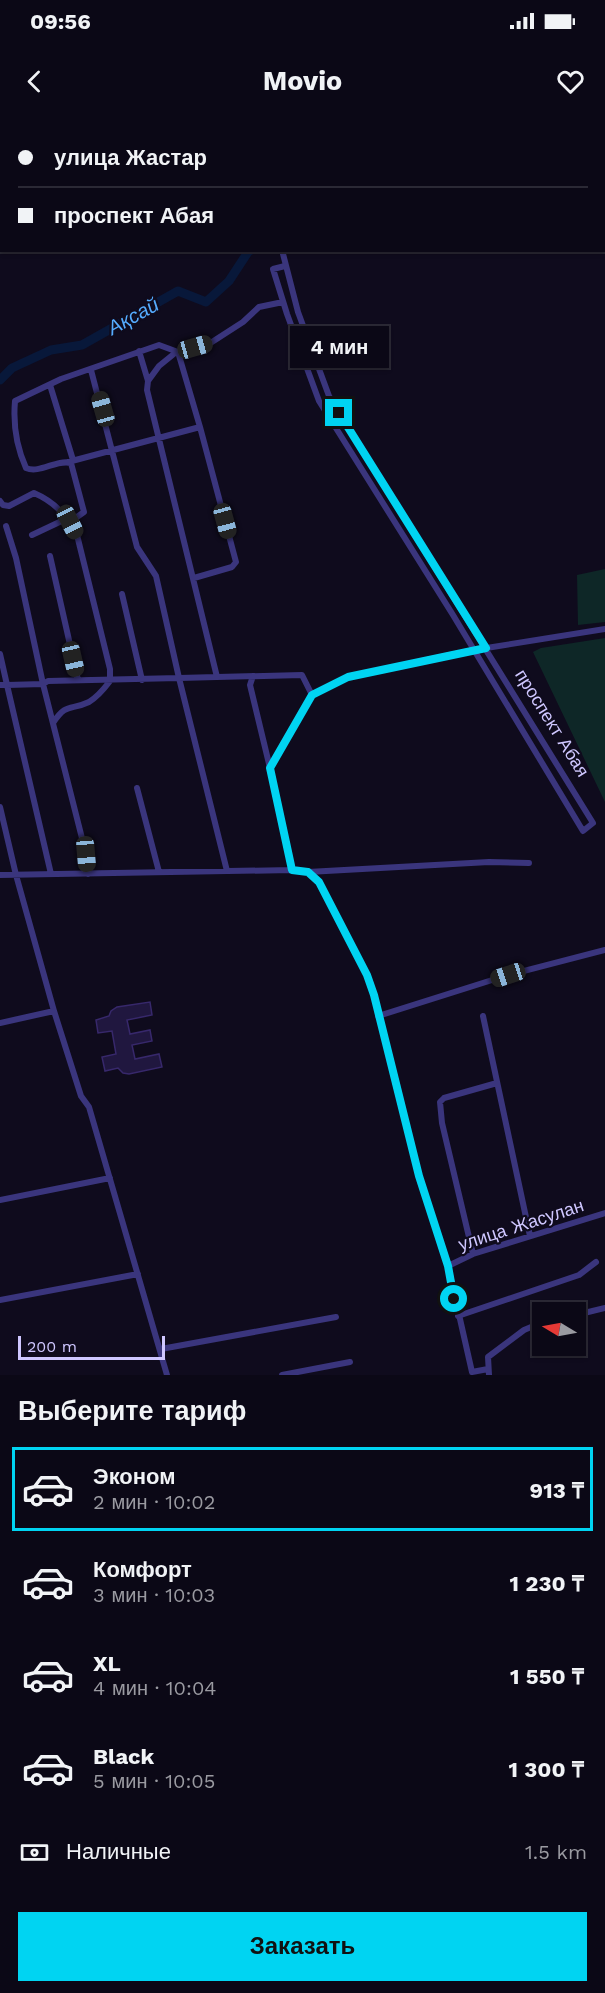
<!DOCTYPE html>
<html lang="ru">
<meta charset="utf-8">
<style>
:root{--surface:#0b0816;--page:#191623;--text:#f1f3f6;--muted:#9a9aa1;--line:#2b2935;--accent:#00d4f2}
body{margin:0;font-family:"Work Sans",sans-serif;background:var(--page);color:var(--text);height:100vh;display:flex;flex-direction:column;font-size:22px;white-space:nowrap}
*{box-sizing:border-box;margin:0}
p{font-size:20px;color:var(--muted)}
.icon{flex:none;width:33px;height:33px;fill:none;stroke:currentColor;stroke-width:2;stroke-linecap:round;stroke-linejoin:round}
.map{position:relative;height:1255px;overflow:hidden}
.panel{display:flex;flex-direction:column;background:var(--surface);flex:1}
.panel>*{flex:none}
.top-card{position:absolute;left:0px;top:0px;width:606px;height:132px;box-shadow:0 2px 4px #0004,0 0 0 2px var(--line);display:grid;align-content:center;height:132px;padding:0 18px;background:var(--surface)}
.needle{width:39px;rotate:280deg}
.buttons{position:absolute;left:532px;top:1182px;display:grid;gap:12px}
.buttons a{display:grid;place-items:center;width:54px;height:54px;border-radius:0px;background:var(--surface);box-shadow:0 2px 4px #0004,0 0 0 2px var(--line);font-size:30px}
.scale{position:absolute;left:18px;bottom:15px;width:147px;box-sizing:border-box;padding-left:6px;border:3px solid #cfc7ff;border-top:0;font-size:16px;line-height:21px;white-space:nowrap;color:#cfc7ff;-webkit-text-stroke:4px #0f0b1d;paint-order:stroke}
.end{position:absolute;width:27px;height:27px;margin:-14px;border:8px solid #00d4f2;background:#111;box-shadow:0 0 0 3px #111}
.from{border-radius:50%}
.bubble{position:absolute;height:42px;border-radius:0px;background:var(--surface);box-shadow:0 2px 4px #0004,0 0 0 2px var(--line);font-size:20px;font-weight:700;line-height:42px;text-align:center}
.car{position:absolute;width:18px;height:36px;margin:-18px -9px;border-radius:8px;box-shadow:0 0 4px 2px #0007;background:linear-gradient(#222 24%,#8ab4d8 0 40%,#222 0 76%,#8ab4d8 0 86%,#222 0)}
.top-card b{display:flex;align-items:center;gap:21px;height:57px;font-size:22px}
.top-card b+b{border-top:2px solid var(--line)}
.top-card i{width:15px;height:15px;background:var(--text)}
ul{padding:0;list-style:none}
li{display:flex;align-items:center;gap:18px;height:84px;margin:0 12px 9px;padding:0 6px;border:3px solid transparent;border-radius:0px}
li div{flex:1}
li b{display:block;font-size:22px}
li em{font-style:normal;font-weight:700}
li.active{border-color:var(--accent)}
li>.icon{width:54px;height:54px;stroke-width:1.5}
h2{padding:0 18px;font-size:27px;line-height:72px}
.pay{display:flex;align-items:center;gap:15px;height:66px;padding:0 18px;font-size:22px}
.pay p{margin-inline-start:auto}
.button{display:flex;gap:12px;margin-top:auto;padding:12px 18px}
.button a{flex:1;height:69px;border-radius:0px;background:var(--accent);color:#111;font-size:24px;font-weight:700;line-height:69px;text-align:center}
.status{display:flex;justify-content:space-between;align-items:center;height:42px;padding:0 30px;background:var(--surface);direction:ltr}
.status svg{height:16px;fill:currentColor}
header{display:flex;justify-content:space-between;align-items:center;height:78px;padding:0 18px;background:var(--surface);font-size:27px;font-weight:700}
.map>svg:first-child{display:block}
.green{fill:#0e2727}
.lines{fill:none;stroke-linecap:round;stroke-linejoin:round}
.river{stroke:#08183a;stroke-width:9}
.building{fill:#20173f;stroke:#37286b;stroke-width:1.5}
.street{stroke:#3a357d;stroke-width:6}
.secondary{stroke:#675eff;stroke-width:8}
.route{stroke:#00d4f2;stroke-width:8}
.labels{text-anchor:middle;stroke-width:4.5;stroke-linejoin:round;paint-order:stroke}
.street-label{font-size:18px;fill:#cfc7ff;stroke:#0f0b1d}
.water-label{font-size:20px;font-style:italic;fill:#55acff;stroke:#0f0b1d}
</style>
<div class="status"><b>09:56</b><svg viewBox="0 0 49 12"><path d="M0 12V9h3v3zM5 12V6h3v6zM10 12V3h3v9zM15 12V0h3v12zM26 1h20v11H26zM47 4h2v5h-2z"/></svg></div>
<header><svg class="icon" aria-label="back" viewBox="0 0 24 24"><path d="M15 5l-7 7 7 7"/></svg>Movio<svg class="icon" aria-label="heart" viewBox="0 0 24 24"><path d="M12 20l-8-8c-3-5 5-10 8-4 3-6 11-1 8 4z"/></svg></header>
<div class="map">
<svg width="605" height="1255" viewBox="0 0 605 1255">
<rect width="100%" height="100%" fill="#0f0b1d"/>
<path class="green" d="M605 449V502L578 505 577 455Z
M605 518V682L533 532 541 528Z"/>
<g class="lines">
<path class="river" d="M604 32H605
M0 260 12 248 51 230 82 225 178 171 206 182 229 161 248 132 251 130"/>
</g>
<path class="building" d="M150 882 152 895 127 900 130 914 150 910 152 921 132 925 135 939 159 934 162 947 129 954 123 953 118 948 105 951 102 937 116 934 112 911 98 913 96 900 109 896 111 891 117 887Z"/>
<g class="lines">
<path class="street" d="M172 0 175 2
M222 0 223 2
M262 0 263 2
M391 0 393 2
M443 0V2
M471 0V2
M142 2 147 0
M0 30H2
M282 130 298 192 329 276 593 703 583 711 453 495 319 281 287 194 273 149 285 146
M139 231 148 261
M50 265 73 340
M68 342 200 307 178 232 159 225 61 259 15 281C13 304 16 326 26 348 40 354 56 339 71 343L84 392 70 402
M0 381 3 385 9 386 34 373C55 382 67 396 77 415L110 549V561C104 569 97 577 89 582 70 591 67 582 53 603
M6 406 16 438 43 564 86 734 88 754
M32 415 68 398
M50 436 78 560
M194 458 232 447 236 442 200 307
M122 474 142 560
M0 534 7 565 43 564 48 561 179 558 156 456 137 427 91 250
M253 556 250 565 270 648
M217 557 302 555 312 575
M0 565H7L51 754
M137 668 159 752
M0 687 16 755 54 891 81 976 89 987 167 1255
M292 750 270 648 312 575 348 557 474 530 605 509
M227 751 179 558 217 557 147 270 148 261 159 246 175 233 212 222 243 202 259 187 283 182
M308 752 489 742 529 743
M0 755 292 750 308 752 319 762 367 855 374 875 419 1056 448 1146 472 1252 488 1249
M378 896 508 855 605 830
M483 896 530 1116
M0 903 54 891
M0 1080 110 1058
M473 1134 442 1003 440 982 444 978 497 963
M448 1146 473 1134 605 1093
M0 1180 138 1154
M576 1195 605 1188
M458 1196 579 1155 596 1142
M161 1229 336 1197
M282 1255 350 1242
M489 1255 488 1237 524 1210 543 1202"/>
<path class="secondary" d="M234 0 235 2
M248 0 249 2
M561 2 566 0
M0 94H2"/>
</g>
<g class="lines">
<path class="route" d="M339 293 486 528 348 557 312 575 270 648 292 750 308 752 319 762 367 855 374 875 419 1056 448 1146 454 1179"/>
</g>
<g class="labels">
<g class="street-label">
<text transform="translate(552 603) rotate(58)" y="6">проспект Абая</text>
<text transform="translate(521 1105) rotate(-18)" y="6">улица Жасулан</text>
</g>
<g class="water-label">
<text transform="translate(133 196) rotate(-29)" y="7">Ақсай</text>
</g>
</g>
</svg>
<div class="buttons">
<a><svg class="needle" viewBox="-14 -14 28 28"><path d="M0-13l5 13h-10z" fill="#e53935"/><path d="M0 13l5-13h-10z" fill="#9a9aa1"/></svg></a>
</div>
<div class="scale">200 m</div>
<i class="end from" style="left:454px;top:1179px"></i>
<i class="end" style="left:339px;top:293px"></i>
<div class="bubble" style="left:290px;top:206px;width:99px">4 мин</div>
<i class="car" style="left:195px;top:227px;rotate:74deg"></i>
<i class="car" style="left:103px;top:289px;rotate:344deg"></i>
<i class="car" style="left:225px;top:401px;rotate:165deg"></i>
<i class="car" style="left:70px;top:402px;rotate:153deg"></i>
<i class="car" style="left:73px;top:539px;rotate:167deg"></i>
<i class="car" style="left:86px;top:734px;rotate:175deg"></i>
<i class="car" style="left:508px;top:855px;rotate:252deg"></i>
<div class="top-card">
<b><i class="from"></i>улица Жастар</b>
<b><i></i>проспект Абая</b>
</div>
</div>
<section class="panel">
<h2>Выберите тариф</h2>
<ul>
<li class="active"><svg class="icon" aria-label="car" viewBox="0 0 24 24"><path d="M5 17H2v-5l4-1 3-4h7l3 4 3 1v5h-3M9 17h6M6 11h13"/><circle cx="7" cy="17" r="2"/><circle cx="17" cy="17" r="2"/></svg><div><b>Эконом</b><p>2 мин · 10:02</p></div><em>913 ₸</em></li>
<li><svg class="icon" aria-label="car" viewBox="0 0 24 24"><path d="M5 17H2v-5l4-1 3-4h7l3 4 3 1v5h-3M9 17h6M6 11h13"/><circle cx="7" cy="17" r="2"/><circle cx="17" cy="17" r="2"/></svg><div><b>Комфорт</b><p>3 мин · 10:03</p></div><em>1 230 ₸</em></li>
<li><svg class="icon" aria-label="car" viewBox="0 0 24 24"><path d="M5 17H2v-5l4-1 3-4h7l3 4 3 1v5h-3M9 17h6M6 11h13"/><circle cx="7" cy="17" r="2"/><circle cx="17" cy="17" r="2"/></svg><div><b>XL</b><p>4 мин · 10:04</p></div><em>1 550 ₸</em></li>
<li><svg class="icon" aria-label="car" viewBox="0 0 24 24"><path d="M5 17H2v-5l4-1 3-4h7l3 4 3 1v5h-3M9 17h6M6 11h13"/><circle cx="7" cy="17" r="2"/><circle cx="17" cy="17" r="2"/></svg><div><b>Black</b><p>5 мин · 10:05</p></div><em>1 300 ₸</em></li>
</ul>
<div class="pay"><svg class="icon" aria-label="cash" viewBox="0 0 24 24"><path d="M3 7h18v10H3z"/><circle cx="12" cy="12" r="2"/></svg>Наличные<p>1.5 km</p></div>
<div class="button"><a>Заказать</a></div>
</section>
